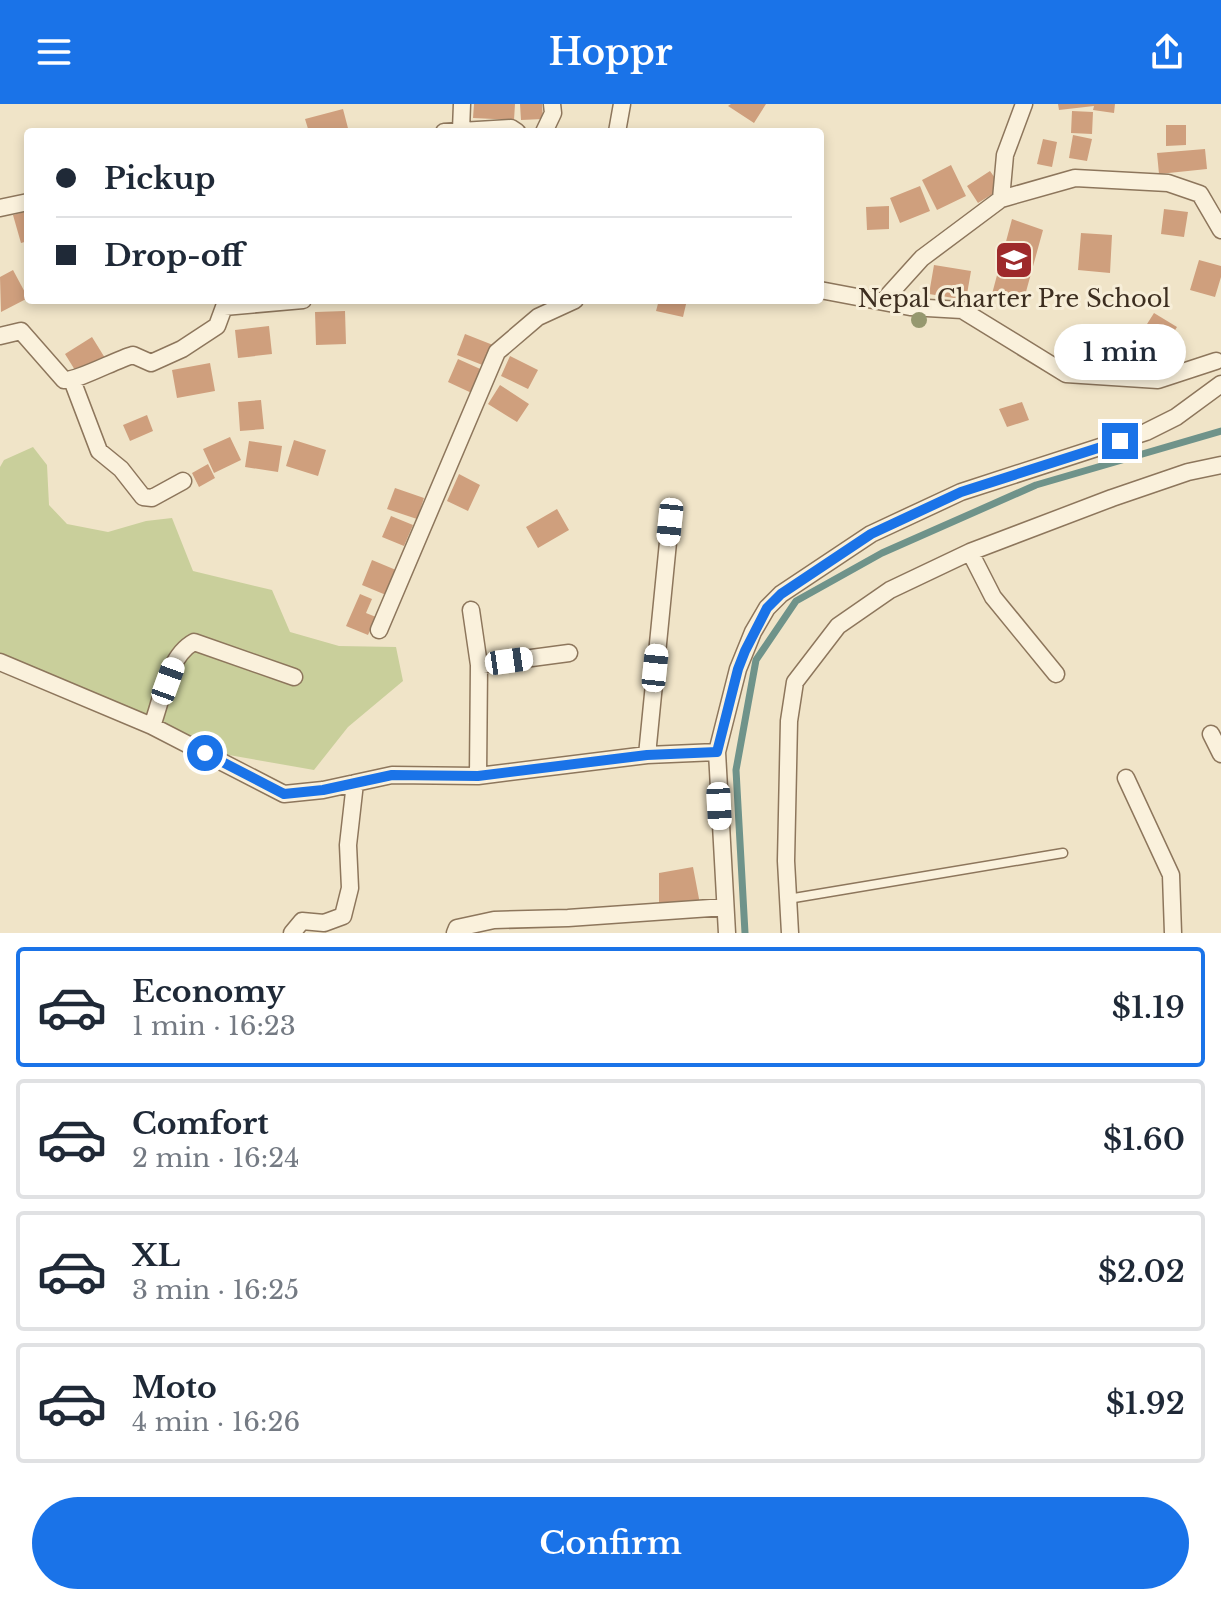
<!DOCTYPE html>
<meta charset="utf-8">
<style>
:root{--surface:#fff;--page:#f6f6f7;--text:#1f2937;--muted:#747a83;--line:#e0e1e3;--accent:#1a73e8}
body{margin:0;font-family:"Libre Baskerville",serif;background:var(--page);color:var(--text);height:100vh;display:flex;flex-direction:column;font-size:30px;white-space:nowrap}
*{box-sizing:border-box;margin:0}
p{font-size:26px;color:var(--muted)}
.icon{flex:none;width:44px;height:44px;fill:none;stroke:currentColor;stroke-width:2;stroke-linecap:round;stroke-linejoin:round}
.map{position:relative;height:829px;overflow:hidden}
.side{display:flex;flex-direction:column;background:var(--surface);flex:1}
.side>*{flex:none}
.hud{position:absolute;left:24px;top:24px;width:800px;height:176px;border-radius:8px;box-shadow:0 4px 12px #0003;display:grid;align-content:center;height:176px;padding:0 32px;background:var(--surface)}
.end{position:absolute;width:36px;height:36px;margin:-18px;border:10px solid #1a73e8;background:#fff;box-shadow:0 0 0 4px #fff}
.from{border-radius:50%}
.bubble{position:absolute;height:56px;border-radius:28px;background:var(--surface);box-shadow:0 4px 12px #0003;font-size:26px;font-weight:600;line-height:56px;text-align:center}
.car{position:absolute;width:24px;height:48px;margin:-24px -12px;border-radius:10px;box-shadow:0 0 6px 2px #0007;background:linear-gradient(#fff 24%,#345 0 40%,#fff 0 76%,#345 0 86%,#fff 0)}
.hud b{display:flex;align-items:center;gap:28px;height:76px;font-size:30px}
.hud b+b{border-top:2px solid var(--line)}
.hud i{width:20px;height:20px;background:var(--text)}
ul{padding:14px 0 0;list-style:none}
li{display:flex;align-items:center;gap:24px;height:120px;margin:0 16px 12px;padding:0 16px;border:4px solid var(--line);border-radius:8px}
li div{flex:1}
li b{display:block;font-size:30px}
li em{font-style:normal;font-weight:600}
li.current{border-color:var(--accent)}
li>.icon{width:72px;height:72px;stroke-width:1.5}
.action{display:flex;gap:16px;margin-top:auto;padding:16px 32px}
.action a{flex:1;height:92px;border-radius:48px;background:var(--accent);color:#fff;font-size:32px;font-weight:600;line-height:92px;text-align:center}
header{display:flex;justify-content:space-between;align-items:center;height:104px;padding:0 32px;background:var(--accent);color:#fff;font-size:36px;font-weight:600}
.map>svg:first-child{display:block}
.green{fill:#c9cf9b}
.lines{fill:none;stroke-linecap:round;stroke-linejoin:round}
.stream{stroke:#6f938a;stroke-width:7}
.building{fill:#cf9f7d}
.service-casing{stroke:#8d765c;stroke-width:11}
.minor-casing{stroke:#8d765c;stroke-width:19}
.service{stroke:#faf1dc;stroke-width:8}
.minor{stroke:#faf1dc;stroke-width:16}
.tree{fill:#96986f}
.route{stroke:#1a73e8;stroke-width:10}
.labels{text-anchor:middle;stroke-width:6;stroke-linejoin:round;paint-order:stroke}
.poi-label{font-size:24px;fill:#3d2e20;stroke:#f7eed8}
</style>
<header><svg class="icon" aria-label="menu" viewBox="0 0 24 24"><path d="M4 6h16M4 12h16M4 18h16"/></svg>Hoppr<svg class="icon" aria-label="share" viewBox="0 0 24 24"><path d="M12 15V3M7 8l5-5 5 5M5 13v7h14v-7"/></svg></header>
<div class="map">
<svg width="1221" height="829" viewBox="0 0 1221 829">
<rect width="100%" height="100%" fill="#f0e4c8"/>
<path class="green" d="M33 343 47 361 49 401 67 420 108 428 146 417 172 414 193 467 272 486 290 528 339 542 396 543 403 577 348 623 314 666 183 643 0 560V363L4 356Z"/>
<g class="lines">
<path class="stream" d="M745 829 736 666 756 556 796 497 882 449 1036 381 1221 327"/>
</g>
<path class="building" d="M474 0H515L514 16 473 14Z
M520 0H542L543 15 521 16Z
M731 0H766L754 19 728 2Z
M1058 0H1115L1114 9 1093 6 1094 2 1059 6Z
M343 5 349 28H309L305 15Z
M1072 7 1093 8 1092 30 1071 29Z
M1166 21H1186V41L1166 42Z
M1073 31 1092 35 1087 57 1069 54Z
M1043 35 1057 38 1052 63 1037 60Z
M1205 45 1207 65 1159 70 1157 49Z
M951 61 966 92 937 106 922 76Z
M990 67 1002 84 978 99 967 82Z
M920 82 930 107 900 119 890 94Z
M889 102V125L867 126 866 103Z
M1164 105 1188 108 1184 133 1161 130Z
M28 107V137L21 139 13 111Z
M1012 115 1043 126 1024 195 992 190Z
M1081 129 1112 131 1110 169 1078 166Z
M1199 156 1221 162V173L1215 193 1190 186Z
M934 161 971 167 966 196 929 190Z
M13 166 28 194 1 208 0 173Z
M659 196H687L683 213 656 207Z
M345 207 346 240 316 241 315 208Z
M1154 209 1177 223 1157 254 1135 239Z
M269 222 272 250 238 254 235 226Z
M465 230 493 241 485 262 457 251Z
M92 233 105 254 78 271 65 250Z
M510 252 538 266 528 285 501 272Z
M458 255 487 268 476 291 448 278Z
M210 259 215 287 177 294 172 266Z
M500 281 529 300 517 318 488 300Z
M261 296 264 325 240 327 238 298Z
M1022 298 1029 316 1007 323 999 305Z
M147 311 153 327 130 337 123 321Z
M230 333 241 356 214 369 203 345Z
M294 336 326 346 318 372 286 362Z
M249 337 282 342 278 368 245 363Z
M208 360 215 374 199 383 192 369Z
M459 370 480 381 468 407 447 397Z
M395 384 424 394 417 415 387 405Z
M557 405 569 426 538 444 526 423Z
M391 412 413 421 404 442 382 433Z
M372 456 396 466 386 491 362 481Z
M360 490 372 495 366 509 376 513 368 531 346 522Z
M693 763 700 800 659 806V769Z"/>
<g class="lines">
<defs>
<path id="service" d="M788 795 1063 749"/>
<path id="minor" d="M461 26 462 0
M444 28 511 24 517 28
M544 28 553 9 552 0
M617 28 622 0
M1001 95 1075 74 1168 79 1200 90 1221 126
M0 104 28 98
M820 186 910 203 962 206 1066 270 1158 276 1216 257
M884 196 922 154 1001 95 1005 51 1024 0
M0 232 21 227 64 276C78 277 115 256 133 251L151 259 182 245 217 222 224 203 303 196
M72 276 99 347 121 365 143 393 152 394 183 377
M970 448 993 493 1056 570
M471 506 479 561 478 672
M379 526 497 248 538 213 575 196
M0 558 152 622 284 690 323 686 392 671 478 672 647 651 717 648
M479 561 569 549
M152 622C162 595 168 552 194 538L294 573
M1211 630 1221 650
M647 651 670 418
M1126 674 1171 771 1173 829
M292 829 302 817 324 819 343 812 350 784 348 741 355 679
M455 829 457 824 494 816 568 814 725 803
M727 829 717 648 738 565 753 528 767 504 781 490 871 430 961 388 1146 328 1176 313 1221 280
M790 829 786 757 789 617 795 578 838 522 890 486 970 448 1112 394 1188 368 1221 361"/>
</defs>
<use href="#service" class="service-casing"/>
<use href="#minor" class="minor-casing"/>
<use href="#service" class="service"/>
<use href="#minor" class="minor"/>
</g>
<circle class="tree" cx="919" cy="216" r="8"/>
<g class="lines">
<path class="route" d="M205 649 284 690 323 686 392 671 478 672 647 651 717 648 738 565 745 547 767 504 781 490 871 430 961 388 1120 337"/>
</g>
<defs>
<symbol id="school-square" viewBox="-11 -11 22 22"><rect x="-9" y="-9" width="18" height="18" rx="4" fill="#9e2a2b" stroke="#f7eed8"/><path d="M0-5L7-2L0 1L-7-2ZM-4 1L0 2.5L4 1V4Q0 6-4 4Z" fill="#fff"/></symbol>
</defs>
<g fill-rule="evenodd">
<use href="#school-square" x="992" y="134" width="44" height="44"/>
</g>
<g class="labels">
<g class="poi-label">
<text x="1014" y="203">Nepal Charter Pre School</text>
</g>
</g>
</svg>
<i class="end from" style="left:205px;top:649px"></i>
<i class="end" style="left:1120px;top:337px"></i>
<div class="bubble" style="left:1054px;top:220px;width:132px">1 min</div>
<i class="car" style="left:670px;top:418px;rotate:186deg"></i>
<i class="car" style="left:509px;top:557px;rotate:82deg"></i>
<i class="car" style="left:655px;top:564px;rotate:6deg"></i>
<i class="car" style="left:168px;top:577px;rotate:20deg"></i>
<i class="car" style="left:719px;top:702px;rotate:177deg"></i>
<div class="hud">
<b><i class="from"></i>Pickup</b>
<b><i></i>Drop-off</b>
</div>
</div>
<section class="side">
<ul>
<li class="current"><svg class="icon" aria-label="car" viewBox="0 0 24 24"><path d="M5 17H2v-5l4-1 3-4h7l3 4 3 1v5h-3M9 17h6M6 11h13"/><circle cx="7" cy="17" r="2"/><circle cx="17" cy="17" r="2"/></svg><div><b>Economy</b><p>1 min · 16:23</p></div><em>$1.19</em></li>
<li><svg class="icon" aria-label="car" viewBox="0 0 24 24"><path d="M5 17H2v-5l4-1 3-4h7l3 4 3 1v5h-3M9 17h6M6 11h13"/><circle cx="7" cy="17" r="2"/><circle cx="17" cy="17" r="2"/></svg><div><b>Comfort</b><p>2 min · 16:24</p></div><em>$1.60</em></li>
<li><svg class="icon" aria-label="car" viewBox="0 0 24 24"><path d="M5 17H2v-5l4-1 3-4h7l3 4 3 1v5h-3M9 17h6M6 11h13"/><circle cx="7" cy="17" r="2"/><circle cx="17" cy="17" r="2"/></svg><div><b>XL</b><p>3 min · 16:25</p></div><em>$2.02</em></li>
<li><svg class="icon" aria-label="car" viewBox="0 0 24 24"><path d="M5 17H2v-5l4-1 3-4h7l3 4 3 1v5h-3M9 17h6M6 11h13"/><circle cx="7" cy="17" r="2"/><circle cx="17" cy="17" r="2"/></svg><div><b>Moto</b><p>4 min · 16:26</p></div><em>$1.92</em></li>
</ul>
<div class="action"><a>Confirm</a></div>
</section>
